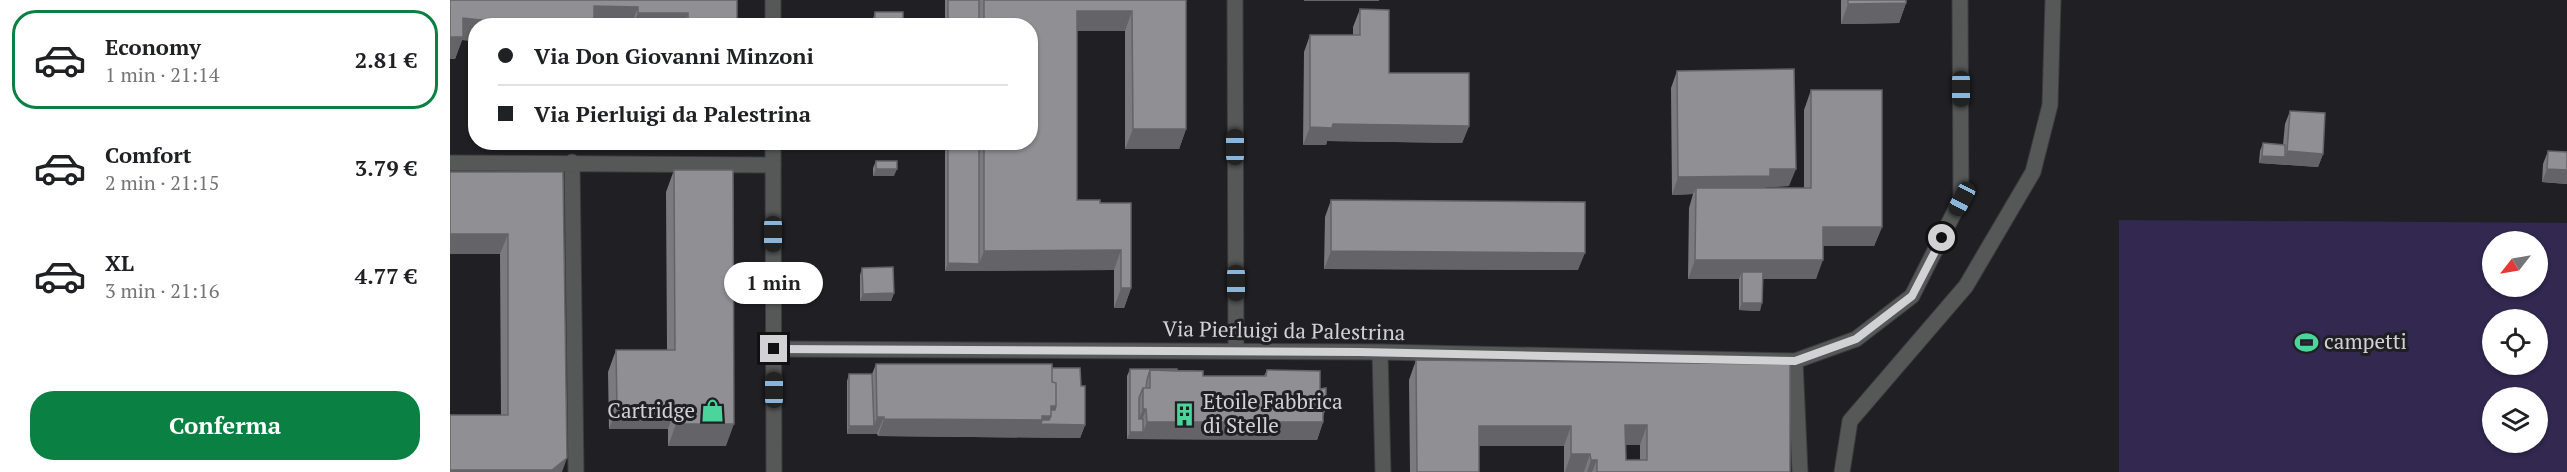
<!DOCTYPE html>
<html lang="it">
<meta charset="utf-8">
<style>
:root{--surface:#fff;--page:#f6f6f6;--text:#202124;--muted:#757577;--line:#e0e0e0;--accent:#0b8043}
body{margin:0;font-family:"PT Serif",serif;background:var(--page);color:var(--text);height:100vh;display:flex;flex-direction:column;font-size:22px;white-space:nowrap}
*{box-sizing:border-box;margin:0}
p{font-size:20px;color:var(--muted)}
.icon{flex:none;width:33px;height:33px;fill:none;stroke:currentColor;stroke-width:2;stroke-linecap:round;stroke-linejoin:round}
.map{position:relative;flex:1;overflow:hidden}
.drawer{display:flex;flex-direction:column;background:var(--surface);width:450px}
.drawer>*{flex:none}
.top-card{position:absolute;left:18px;top:18px;width:570px;height:132px;border-radius:24px;box-shadow:0 2px 4px #0004;display:grid;align-content:center;height:132px;padding:0 30px;background:var(--surface)}
.needle{width:39px;rotate:239deg}
.tools{position:absolute;left:2032px;top:231px;display:grid;gap:12px}
.tools a{display:grid;place-items:center;width:66px;height:66px;border-radius:50%;background:var(--surface);box-shadow:0 2px 4px #0004;font-size:30px}
.end{position:absolute;width:27px;height:27px;margin:-14px;border:8px solid #d2d2d5;background:#111;box-shadow:0 0 0 3px #111}
.from{border-radius:50%}
.bubble{position:absolute;height:42px;border-radius:21px;background:var(--surface);box-shadow:0 2px 4px #0004;font-size:20px;font-weight:800;line-height:42px;text-align:center}
.car{position:absolute;width:18px;height:36px;margin:-18px -9px;border-radius:8px;box-shadow:0 0 4px 2px #0007;background:linear-gradient(#222 24%,#8ab4d8 0 40%,#222 0 76%,#8ab4d8 0 86%,#222 0)}
.top-card b{display:flex;align-items:center;gap:21px;height:57px;font-size:22px}
.top-card b+b{border-top:2px solid var(--line)}
.top-card i{width:15px;height:15px;background:var(--text)}
ul{padding:10px 0 0;list-style:none}
li{display:flex;align-items:center;gap:18px;height:99px;margin:0 12px 9px;padding:0 18px;border:3px solid transparent;border-radius:24px}
li div{flex:1}
li b{display:block;font-size:22px}
li em{font-style:normal;font-weight:800}
li.selected{border-color:var(--accent)}
li>.icon{width:54px;height:54px;stroke-width:1.5}
.button{display:flex;gap:12px;margin-top:auto;padding:12px 30px}
.button a{flex:1;height:69px;border-radius:24px;background:var(--accent);color:#fff;font-size:24px;font-weight:800;line-height:69px;text-align:center}
main{display:flex;flex:1;min-height:0}
.map>svg:first-child{display:block}
.green{fill:#322850;fill-rule:evenodd}
.lines{fill:none;stroke-linecap:round;stroke-linejoin:round}
.minor-casing{stroke:#3c3c40;stroke-width:17}
.tertiary-casing{stroke:#3c3c40;stroke-width:17}
.minor{stroke:#565857;stroke-width:15}
.tertiary{stroke:#565857;stroke-width:15}
.wall{fill:#7b7b7f;fill-rule:evenodd}
.shaded-wall{fill:#646468}
.building{fill:#8f8f94;stroke:#646468;stroke-width:1.5;fill-rule:evenodd}
.route{stroke:#d2d2d5;stroke-width:8}
.labels{text-anchor:middle;stroke-width:6;stroke-linejoin:round;paint-order:stroke}
.street-label{font-size:21px;fill:#d2d2d5;stroke:#202024}
.poi-label{font-size:21px;fill:#d2d2d5;stroke:#202024;text-anchor:start}
</style>
<main>
<section class="drawer">
<ul>
<li class="selected"><svg class="icon" aria-label="car" viewBox="0 0 24 24"><path d="M5 17H2v-5l4-1 3-4h7l3 4 3 1v5h-3M9 17h6M6 11h13"/><circle cx="7" cy="17" r="2"/><circle cx="17" cy="17" r="2"/></svg><div><b>Economy</b><p>1 min · 21:14</p></div><em>2.81 €</em></li>
<li><svg class="icon" aria-label="car" viewBox="0 0 24 24"><path d="M5 17H2v-5l4-1 3-4h7l3 4 3 1v5h-3M9 17h6M6 11h13"/><circle cx="7" cy="17" r="2"/><circle cx="17" cy="17" r="2"/></svg><div><b>Comfort</b><p>2 min · 21:15</p></div><em>3.79 €</em></li>
<li><svg class="icon" aria-label="car" viewBox="0 0 24 24"><path d="M5 17H2v-5l4-1 3-4h7l3 4 3 1v5h-3M9 17h6M6 11h13"/><circle cx="7" cy="17" r="2"/><circle cx="17" cy="17" r="2"/></svg><div><b>XL</b><p>3 min · 21:16</p></div><em>4.77 €</em></li>
</ul>
<div class="button"><a>Conferma</a></div>
</section>
<div class="map">
<svg width="2117" height="472" viewBox="0 0 2117 472">
<rect width="100%" height="100%" fill="#202024"/>
<path class="green" d="M1669 220 2117 223V472H1669ZM2043 242H2088V286H2043ZM2043 320H2088V364H2043ZM2043 398H2088V442H2043Z"/>
<g class="lines">
<defs>
<path id="minor" d="M785 0 786 351
M122 162 126 472
M0 163 323 165
M324 349 930 352 1345 361 1406 339 1462 296 1511 199 1510 0
M930 352 933 472
M1345 361 1350 472
M1392 472 1400 421 1516 286 1583 172 1600 105 1603 0"/>
<path id="tertiary" d="M323 0V26
M323 142 324 472"/>
</defs>
<use href="#minor" class="minor-casing"/>
<use href="#tertiary" class="tertiary-casing"/>
<use href="#minor" class="minor"/>
<use href="#tertiary" class="tertiary"/>
</g>
<path class="wall" d="M0 0H287V26H26L12 40 5 59H0Z
M495 0H736V129L729 149H675V31H627V200L650 203H681V288L674 308H664V270L495 271V142H580V26H495Z
M1391 0H1456V3L1449 23 1391 24Z
M910 9 939 73 1019 126 1012 143 877 141 876 145H853L854 52 860 35H903V27Z
M425 12 453 26H423V19Z
M1227 71 1339 186 1316 187V188H1354V110L1361 90 1432 227 1424 246H1373L1366 279H1313L1310 311 1289 310V279H1238L1239 208 1243 194 1222 195 1221 88Z
M1840 111 1873 154 1868 167 1809 163 1810 151 1813 143 1833 145 1835 124Z
M2098 151 2117 152V184L2092 182 2093 164Z
M426 161 444 176H423V168Z
M224 170 276 446H218V429H159L158 372 166 350H217L216 192Z
M0 172H113L112 472 51 415 50 254H0Z
M881 200 1128 270 874 269 875 217Z
M412 268 444 293 441 301H410V275Z
M966 360 1340 364V472H1114V446H1029V472H960L959 380ZM1176 445H1190V460H1176Z
M426 364 602 368 631 386 635 425 630 438 428 436 427 434H397V381L399 374H422Z
M680 369 727 371 753 376H814L817 370 870 389 876 408 873 416V422L867 440 677 439V376Z"/>
<path class="shaded-wall" d="M854 0H929V1H854Z
M1456 3 1449 23 1391 24 1398 4Z
M144 6 188 7 181 26H96L99 19Z
M627 11H682L675 31H620Z
M188 13H238L233 26H183Z
M13 18 49 22 48 26H26V42L12 40 5 59H0V37Z
M883 124 1019 126 1012 143 877 141 876 145H853L860 127Z
M683 129H736L729 149H675Z
M1837 151 1873 154 1868 167 1809 163 1812 156 1835 157Z
M426 169H447L444 176H423Z
M1320 169H1346L1339 186 1316 187 1314 194 1246 188 1243 194 1222 195 1228 177Z
M2097 169 2117 170V184L2092 182Z
M1373 227H1432L1424 246H1366Z
M0 234H58L50 254H0Z
M671 250 664 270 495 271 498 263 529 264 534 251Z
M881 251 1135 253 1128 270 874 269Z
M1245 260H1373L1366 279H1292V272L1289 279H1238Z
M671 288H681L674 308H664Z
M444 293 441 301H410L413 294Z
M1292 303H1312L1310 311 1289 310Z
M601 406H606L635 425 630 438 428 436 434 419 592 416Z
M226 407 218 429H159L167 408Z
M876 408 871 422H873L867 440 677 439 680 432H693L697 422Z
M693 409H696L690 426H686Z
M427 417H434L427 434H397L399 426H424Z
M226 424H284L276 446H218Z
M1175 425H1197L1190 445H1168Z
M1029 426H1121L1114 446H1022Z
M1121 454H1140L1134 472H1115Z
M117 458 112 472H0V470Z
M1141 460H1147L1142 472H1137Z"/>
<path class="building" d="M0 0H287V26H238V13H188V7L144 6V19H99L98 26H49V22L13 18V37H0Z
M498 0H529V26H498Z
M534 0H736V129H683L682 11H627V200H650V203H681V288H671V250L534 251V142H580V26H534Z
M1398 0H1456V3L1398 4Z
M910 9 939 10V73H1019V126L883 124 882 128 860 127V35H910Z
M425 12H453V26H425Z
M1344 69 1346 169H1320V176L1228 177 1227 71Z
M1361 90H1432V227H1373V260H1245L1246 188H1361Z
M1840 111 1875 113 1873 154 1837 151Z
M498 142H529V264L498 263Z
M1813 143 1835 145V157L1812 156Z
M2098 151 2117 152V170L2097 169Z
M426 161H447V169H426Z
M224 170H283L284 424H226V407L167 408 166 350H225Z
M0 172H113L117 458 102 470H0V415H58V234H0Z
M881 200 1135 202V253L881 251Z
M443 267 444 293 413 294 412 268Z
M1292 272H1313L1312 303H1292Z
M966 360 1340 364V472H1147V460H1141L1140 454H1121V426H1029V472H967ZM1175 425H1197V460H1176Z
M426 364H602V382L606 383V406H601V416H592V420L434 419V417H427Z
M602 368H630L631 386H635V425L591 424 592 420H599L601 416V410H605L606 406V383L602 382Z
M680 369H727V371L700 370 697 380 696 388H693L689 398V419H693V432H680Z
M700 370 753 371V376H816L817 370 870 371V389L876 388V408H873V422H697L696 409H693V388H700Z
M399 374H422L424 426H399Z"/>
<g class="lines">
<path class="route" d="M324 349 910 352 1345 361 1406 339 1462 296 1492 238"/>
</g>
<defs>
<symbol id="stadium-bare" viewBox="-9 -9 18 18"><path d="M0-5a6.5 5 0 1 0 0 10a6.5 5 0 1 0 0-10ZM-3.5-1.8h7v3.6h-7Z" fill="#4bd49b" stroke="#202024" stroke-width="2.5" paint-order="stroke"/></symbol>
<symbol id="shop-bare" viewBox="-9 -9 18 18"><path d="M-5-2.5h2.3a2.7 3.5 0 0 1 5.4 0H5L5.5 6h-11ZM-1.5-2.5h3a1.5 2.3 0 0 0-3 0Z" fill="#4bd49b" stroke="#202024" stroke-width="2.5" paint-order="stroke"/></symbol>
<symbol id="building-bare" viewBox="-9 -9 18 18"><path d="M-4-6H4V6H1V3H-1V6H-4ZM-2.5-4.3h1.7v1.8h-1.7ZM.8-4.3h1.7v1.8H.8ZM-2.5-1h1.7V.8h-1.7ZM.8-1h1.7V.8H.8Z" fill="#4bd49b" stroke="#202024" stroke-width="2.5" paint-order="stroke"/></symbol>
</defs>
<g fill-rule="evenodd">
<use href="#stadium-bare" x="1840" y="326" width="33" height="33"/>
<use href="#shop-bare" x="246" y="394" width="33" height="33"/>
<use href="#building-bare" x="718" y="398" width="33" height="33"/>
</g>
<g class="labels">
<g class="street-label">
<text transform="translate(834 331) rotate(1)" y="7">Via Pierluigi da Palestrina</text>
</g>
<g class="poi-label">
<text x="1874" y="349">campetti</text>
<text x="753" y="409">Etoile Fabbrica<tspan x="753" dy="24">di Stelle</tspan></text>
<text x="245" y="418" text-anchor="end">Cartridge</text>
</g>
</g>
</svg>
<div class="tools">
<a><svg class="needle" viewBox="-14 -14 28 28"><path d="M0-13l5 13h-10z" fill="#e53935"/><path d="M0 13l5-13h-10z" fill="#757577"/></svg></a>
<a><svg class="icon" aria-label="locate" viewBox="0 0 24 24"><circle cx="12" cy="12" r="6"/><path d="M12 2v4M12 18v4M2 12h4M18 12h4"/></svg></a>
<a><svg class="icon" aria-label="layers" viewBox="0 0 24 24"><path d="M12 4l9 5-9 5-9-5zM3 14l9 5 9-5"/></svg></a>
</div>
<i class="end from" style="left:1492px;top:238px"></i>
<i class="end" style="left:324px;top:349px"></i>
<div class="bubble" style="left:274px;top:262px;width:99px">1 min</div>
<i class="car" style="left:1511px;top:89px;rotate:180deg"></i>
<i class="car" style="left:785px;top:147px;rotate:0deg"></i>
<i class="car" style="left:1512px;top:199px;rotate:208deg"></i>
<i class="car" style="left:323px;top:234px;rotate:180deg"></i>
<i class="car" style="left:786px;top:283px;rotate:180deg"></i>
<i class="car" style="left:324px;top:390px;rotate:0deg"></i>
<div class="top-card">
<b><i class="from"></i>Via Don Giovanni Minzoni</b>
<b><i></i>Via Pierluigi da Palestrina</b>
</div>
</div>
</main>
